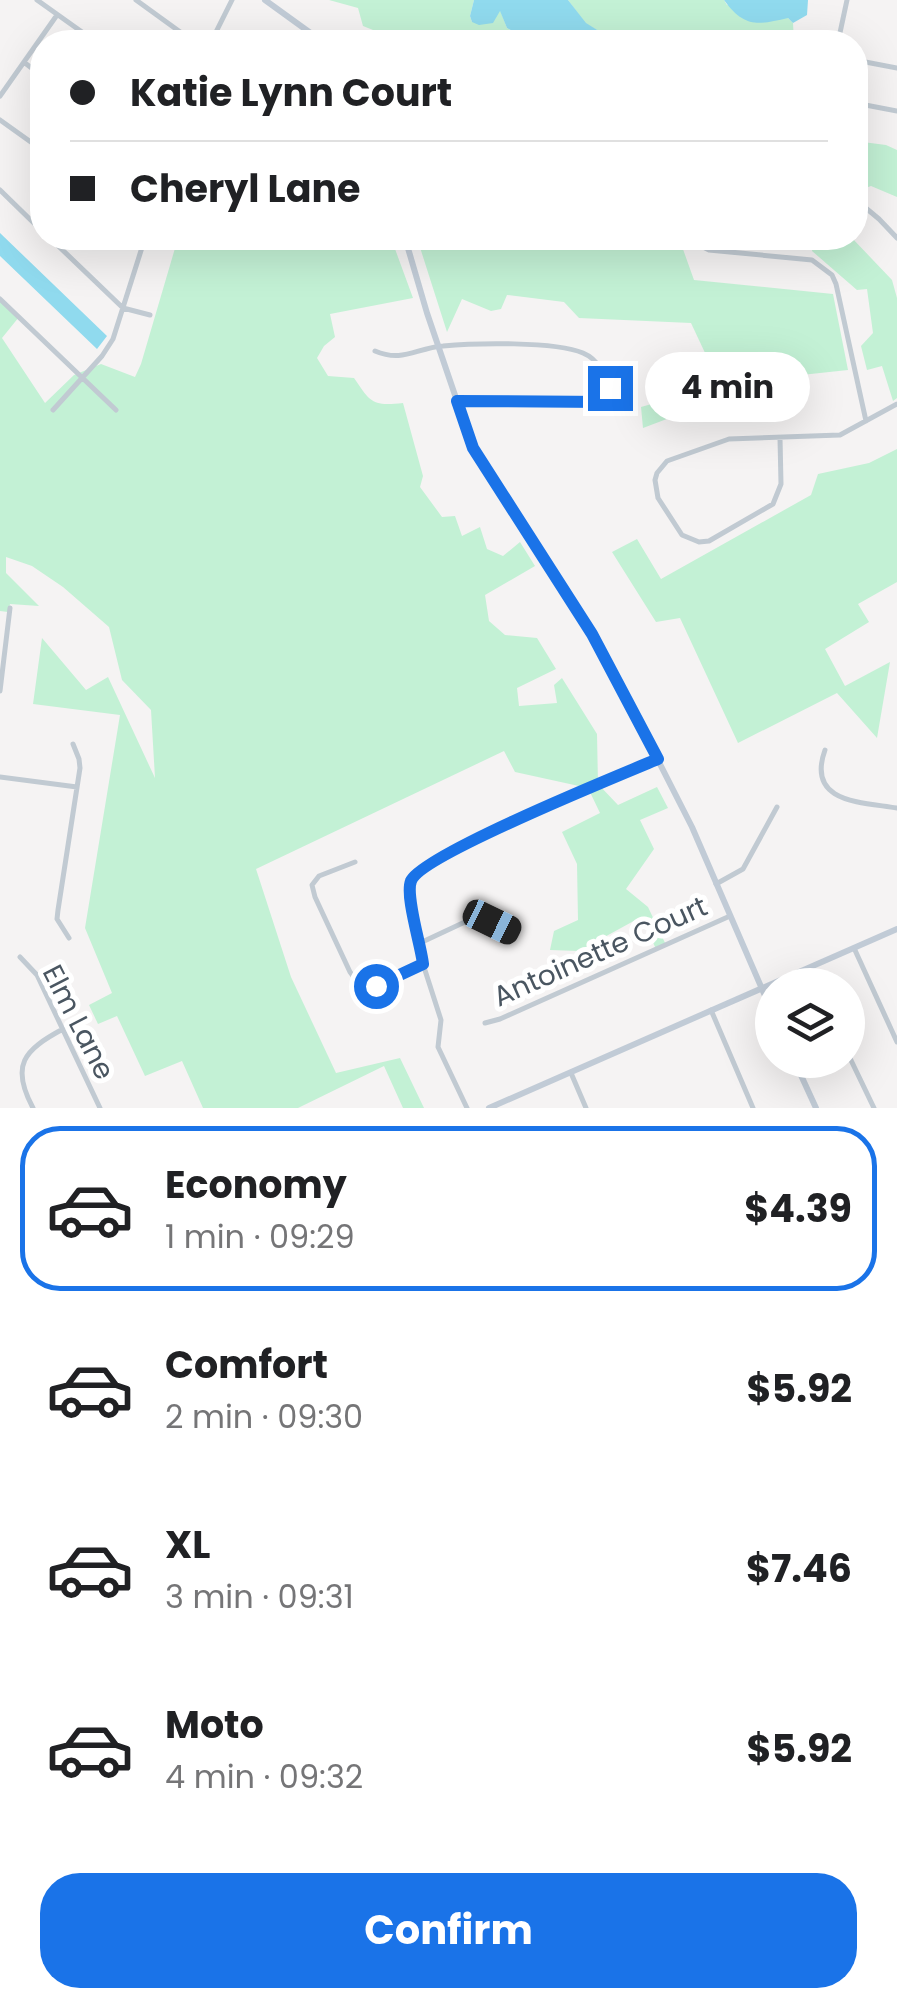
<!DOCTYPE html>
<meta charset="utf-8">
<style>
:root{--surface:#fff;--page:#f2f2f2;--text:#202124;--muted:#757577;--line:#e0e0e0;--accent:#1a73e8}
body{margin:0;font-family:Poppins,sans-serif;background:var(--page);color:var(--text);height:100vh;display:flex;flex-direction:column;font-size:38px;white-space:nowrap}
*{box-sizing:border-box;margin:0}
p{font-size:32px;color:var(--muted)}
.icon{flex:none;width:55px;height:55px;fill:none;stroke:currentColor;stroke-width:2;stroke-linecap:round;stroke-linejoin:round}
.map{position:relative;height:1108px;overflow:hidden}
.drawer{display:flex;flex-direction:column;background:var(--surface);flex:1}
.drawer>*{flex:none}
.guide{position:absolute;left:30px;top:30px;width:838px;height:220px;border-radius:40px;box-shadow:0 10px 40px #0002;display:grid;align-content:center;height:220px;padding:0 40px;background:var(--surface)}
.controls{position:absolute;left:755px;top:968px;display:grid;gap:20px}
.controls a{display:grid;place-items:center;width:110px;height:110px;border-radius:50%;background:var(--surface);box-shadow:0 10px 40px #0002;font-size:50px}
.end{position:absolute;width:45px;height:45px;margin:-22px;border:12px solid #1a73e8;background:#fff;box-shadow:0 0 0 5px #fff}
.from{border-radius:50%}
.bubble{position:absolute;height:70px;border-radius:35px;background:var(--surface);box-shadow:0 10px 40px #0002;font-size:32px;font-weight:700;line-height:70px;text-align:center}
.car{position:absolute;width:30px;height:60px;margin:-30px -15px;border-radius:12px;box-shadow:0 0 8px 2px #0007;background:linear-gradient(#222 24%,#8ab4d8 0 40%,#222 0 76%,#8ab4d8 0 86%,#222 0)}
.guide b{display:flex;align-items:center;gap:35px;height:95px;font-size:38px}
.guide b+b{border-top:2px solid var(--line)}
.guide i{width:25px;height:25px;background:var(--text)}
ul{padding:18px 0 0;list-style:none}
li{display:flex;align-items:center;gap:30px;height:165px;margin:0 20px 15px;padding:0 20px;border:5px solid transparent;border-radius:40px}
li div{flex:1}
li b{display:block;font-size:38px}
li em{font-style:normal;font-weight:700}
li.current{border-color:var(--accent)}
li>.icon{width:90px;height:90px;stroke-width:1.5}
.primary-button{display:flex;gap:20px;margin-top:auto;padding:20px 40px}
.primary-button a{flex:1;height:115px;border-radius:40px;background:var(--accent);color:#fff;font-size:40px;font-weight:700;line-height:115px;text-align:center}
.map>svg:first-child{display:block}
.green{fill:#c3f1d5}
.water{fill:#90daee}
.lines{fill:none;stroke-linecap:round;stroke-linejoin:round}
.street{stroke:#c1cad2;stroke-width:5}
.secondary{stroke:#c1cbd6;stroke-width:6}
.route{stroke:#1a73e8;stroke-width:12}
.labels{text-anchor:middle;stroke-width:10;stroke-linejoin:round;paint-order:stroke}
.street-label{font-size:28px;fill:#4a5661;stroke:#fff}
</style>
<div class="map">
<svg width="897" height="1108" viewBox="0 0 897 1108">
<rect width="100%" height="100%" fill="#f5f3f3"/>
<path class="green" d="M329 0H474L470 16 472 22 500 10 507 28 532 42H341L335 36 378 32 363 26 358 8Z
M568 0H724L727 5 788 18 793 23 794 42H629L607 36 585 23Z
M855 141 886 145 897 150V197L871 186 855 192Z
M178 238H391L413 298 330 314 335 337 324 346 317 358 328 376 354 378C371 403 372 406 403 403L423 476 420 487 442 517 455 516 462 536 480 527 487 549 503 556 520 542 535 566 485 595 489 621 505 635 537 638 556 669 517 688 519 706 557 703 554 685 562 678 597 734 598 784 618 805 657 787 668 808 640 820 654 849 626 889 648 907 666 945 656 949 641 917 579 951 550 950 554 931 578 920 577 864 562 832 600 813 588 788 515 772 504 751 256 869 291 977 336 1073 400 1058 424 1108H403L384 1066 298 1108H203L182 1061 145 1076 117 1016 98 1024 89 1005 112 993 85 928 120 715 33 704 42 638 86 690 108 677 155 778 151 710 122 680 109 627 63 587 32 566 6 557V573L39 606 10 604 8 612 0 611V299L19 317 2 338 45 403 74 375 101 364 135 377 141 364Z
M417 238H679L694 280 833 294 848 370 792 376 795 399 717 400 643 428 641 407 711 387 667 371 706 355 691 323 579 318 564 302 507 295 501 309 491 311 462 299 447 332Z
M814 238H852L892 280 897 298V398L893 401 882 366 867 370 861 346 873 333 867 289 857 290 812 251Z
M897 449V582L858 604 869 622 825 649 845 686 890 662 877 738 837 693 738 743 680 618 656 622 612 552 637 539 661 579 811 495 818 474 869 463Z"/>
<path class="water" d="M474 0H568L586 23 607 36 629 42H532L507 28 500 11 493 23 479 25 472 22 470 16Z
M724 0H808L807 15 793 23 788 18C758 25 744 28 724 0Z
M0 233 107 336 97 349 0 256Z"/>
<g class="lines">
<path class="street" d="M37 0 96 42
M136 0 194 42
M211 42 232 0
M838 42 847 0
M855 60 897 68
M25 63 42 76
M0 96 57 15
M855 103 897 111
M0 120 42 150
M0 190 42 231
M861 204 879 219 897 238
M50 238 123 308 150 315
M695 238 701 246 709 250 812 260 832 275 836 284 866 421
M0 299 116 410
M375 351C403 363 416 348 443 346 474 343 555 341 583 353 590 356 596 361 600 368 608 379 615 391 606 402L457 401
M53 410 102 356 113 339 145 238
M780 438 781 484 773 504 709 541 699 542 682 535 658 498 655 480 657 473 667 461 729 439 840 435 897 404
M0 691 10 608
M825 750C806 803 861 802 897 808
M0 777 77 787
M355 862 319 876 312 885 315 897 350 972 360 985 367 987 376 986 423 964
M716 884 743 869 777 807
M69 938 57 919 58 910 80 768 79 759 73 744
M420 943 467 921 479 918 510 931
M854 948 897 1042
M20 957 37 975 100 1108
M809 968 817 985
M711 1010 753 1108
M485 1023 500 1019 730 916
M848 1054 874 1108
M571 1073 586 1108
M33 1108C10 1065 24 1050 63 1029
M467 1108 438 1047 441 1020 423 964 411 904 410 888 414 875 423 867 465 845 658 759"/>
<path class="secondary" d="M265 0 323 42
M405 238 427 313 473 448 555 572 604 654 692 827 772 1012
M794 1060 816 1108
M489 1108 897 929"/>
</g>
<g class="lines">
<path class="route" d="M376 986 423 964C421 945 405 896 411 881 420 856 622 774 658 759L592 634 473 448 457 401 606 402 610 399V388"/>
</g>
<g class="labels">
<g class="street-label">
<text transform="translate(600 951) rotate(-24)" y="10">Antoinette Court</text>
<text transform="translate(79 1022) rotate(63)" y="10">Elm Lane</text>
</g>
</g>
</svg>
<div class="controls">
<a><svg class="icon" aria-label="layers" viewBox="0 0 24 24"><path d="M12 4l9 5-9 5-9-5zM3 14l9 5 9-5"/></svg></a>
</div>
<i class="end from" style="left:376px;top:986px"></i>
<i class="end" style="left:610px;top:388px"></i>
<div class="bubble" style="left:645px;top:352px;width:165px">4 min</div>
<i class="car" style="left:492px;top:922px;rotate:116deg"></i>
<div class="guide">
<b><i class="from"></i>Katie Lynn Court</b>
<b><i></i>Cheryl Lane</b>
</div>
</div>
<section class="drawer">
<ul>
<li class="current"><svg class="icon" aria-label="car" viewBox="0 0 24 24"><path d="M5 17H2v-5l4-1 3-4h7l3 4 3 1v5h-3M9 17h6M6 11h13"/><circle cx="7" cy="17" r="2"/><circle cx="17" cy="17" r="2"/></svg><div><b>Economy</b><p>1 min · 09:29</p></div><em>$4.39</em></li>
<li><svg class="icon" aria-label="car" viewBox="0 0 24 24"><path d="M5 17H2v-5l4-1 3-4h7l3 4 3 1v5h-3M9 17h6M6 11h13"/><circle cx="7" cy="17" r="2"/><circle cx="17" cy="17" r="2"/></svg><div><b>Comfort</b><p>2 min · 09:30</p></div><em>$5.92</em></li>
<li><svg class="icon" aria-label="car" viewBox="0 0 24 24"><path d="M5 17H2v-5l4-1 3-4h7l3 4 3 1v5h-3M9 17h6M6 11h13"/><circle cx="7" cy="17" r="2"/><circle cx="17" cy="17" r="2"/></svg><div><b>XL</b><p>3 min · 09:31</p></div><em>$7.46</em></li>
<li><svg class="icon" aria-label="car" viewBox="0 0 24 24"><path d="M5 17H2v-5l4-1 3-4h7l3 4 3 1v5h-3M9 17h6M6 11h13"/><circle cx="7" cy="17" r="2"/><circle cx="17" cy="17" r="2"/></svg><div><b>Moto</b><p>4 min · 09:32</p></div><em>$5.92</em></li>
</ul>
<div class="primary-button"><a>Confirm</a></div>
</section>
